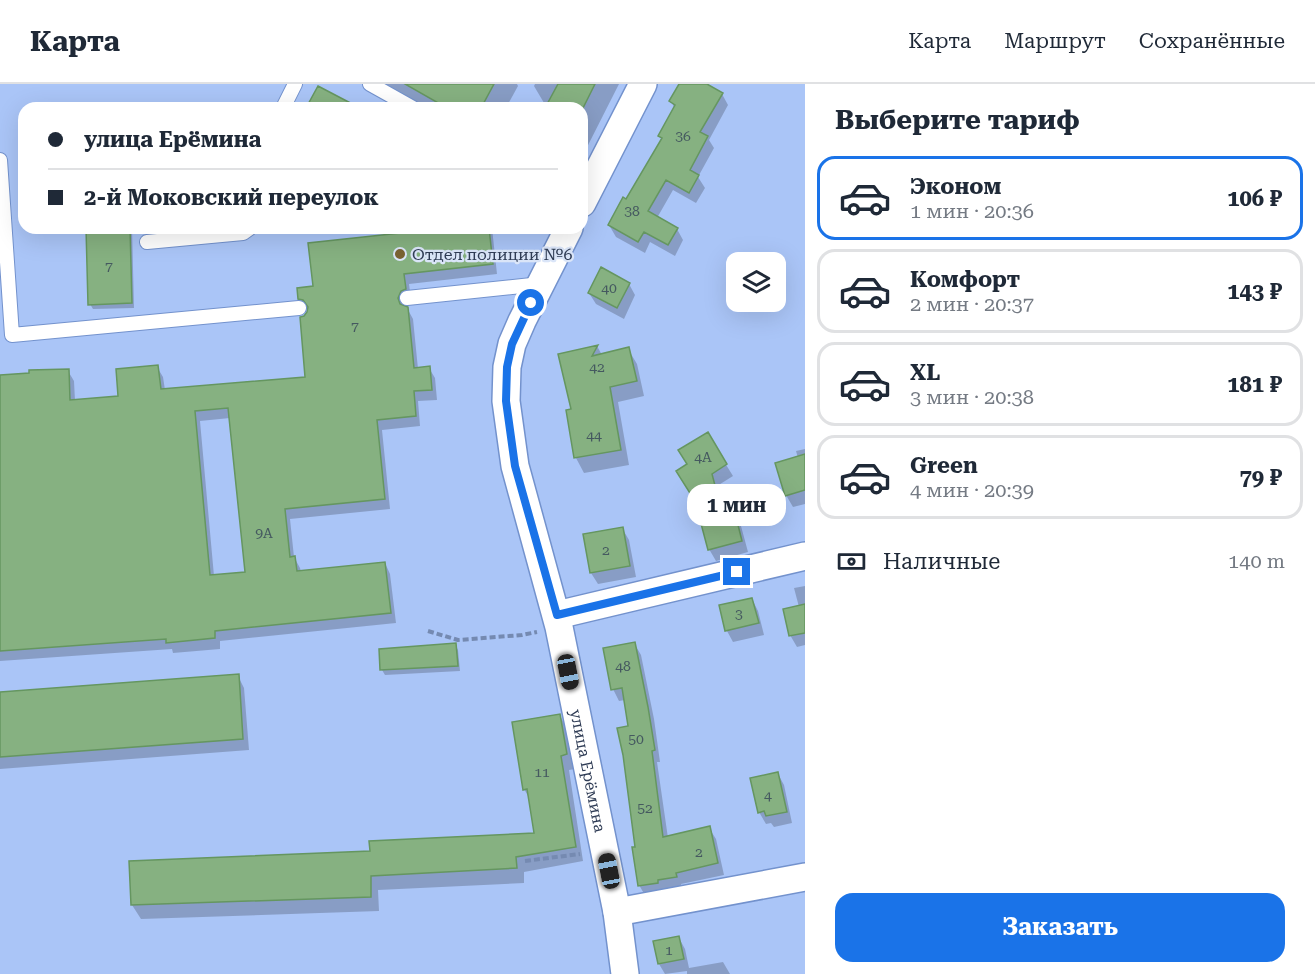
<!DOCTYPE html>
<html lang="ru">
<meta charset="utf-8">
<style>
:root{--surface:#fff;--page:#f2f2f3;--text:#1f2937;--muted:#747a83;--line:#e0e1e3;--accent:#1a73e8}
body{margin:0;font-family:"Roboto Serif",serif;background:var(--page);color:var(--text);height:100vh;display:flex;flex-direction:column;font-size:22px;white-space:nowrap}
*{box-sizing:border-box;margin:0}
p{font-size:20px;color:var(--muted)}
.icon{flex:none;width:33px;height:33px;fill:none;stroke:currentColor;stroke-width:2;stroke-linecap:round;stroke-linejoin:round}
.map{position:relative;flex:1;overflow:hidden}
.details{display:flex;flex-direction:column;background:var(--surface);width:510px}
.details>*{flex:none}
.banner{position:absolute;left:18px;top:18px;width:570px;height:132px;border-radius:18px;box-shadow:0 6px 24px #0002;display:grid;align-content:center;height:132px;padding:0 30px;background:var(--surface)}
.tools{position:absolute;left:726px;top:168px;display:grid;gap:12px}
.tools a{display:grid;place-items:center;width:60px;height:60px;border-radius:12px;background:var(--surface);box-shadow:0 6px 24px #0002;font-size:30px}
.end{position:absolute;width:27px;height:27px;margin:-14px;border:8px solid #1a73e8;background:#fff;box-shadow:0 0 0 3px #fff}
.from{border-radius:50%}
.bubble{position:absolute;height:42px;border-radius:18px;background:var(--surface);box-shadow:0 6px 24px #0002;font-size:20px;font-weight:700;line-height:42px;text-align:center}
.car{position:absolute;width:18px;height:36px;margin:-18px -9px;border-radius:8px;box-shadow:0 0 4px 2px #0007;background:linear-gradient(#222 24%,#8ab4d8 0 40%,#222 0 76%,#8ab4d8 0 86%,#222 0)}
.banner b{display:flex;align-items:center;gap:21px;height:57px;font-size:22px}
.banner b+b{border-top:2px solid var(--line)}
.banner i{width:15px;height:15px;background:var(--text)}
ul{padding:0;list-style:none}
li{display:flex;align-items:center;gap:18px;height:84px;margin:0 12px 9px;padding:0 18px;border:3px solid var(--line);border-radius:18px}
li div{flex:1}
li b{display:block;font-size:22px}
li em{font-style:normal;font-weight:700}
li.active{border-color:var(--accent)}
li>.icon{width:54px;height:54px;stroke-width:1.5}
h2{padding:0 30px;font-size:27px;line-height:72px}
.pay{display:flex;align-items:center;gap:15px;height:66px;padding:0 30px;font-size:22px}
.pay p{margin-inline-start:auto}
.cta{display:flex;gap:12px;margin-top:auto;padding:12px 30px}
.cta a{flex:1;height:69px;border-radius:18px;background:var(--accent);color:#fff;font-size:24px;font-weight:700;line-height:69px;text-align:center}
header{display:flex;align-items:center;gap:36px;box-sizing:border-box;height:84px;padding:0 30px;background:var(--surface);border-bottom:2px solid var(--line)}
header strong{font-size:28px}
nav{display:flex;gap:33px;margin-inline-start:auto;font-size:21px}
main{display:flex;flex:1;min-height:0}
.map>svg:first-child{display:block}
.shadow{fill:#0003;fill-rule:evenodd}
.building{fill:#86b181;stroke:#659660;stroke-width:1.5;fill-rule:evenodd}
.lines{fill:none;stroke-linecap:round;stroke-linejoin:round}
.lane-casing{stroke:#7392cd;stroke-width:16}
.street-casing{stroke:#7392cd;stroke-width:30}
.path{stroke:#758ab1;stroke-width:4;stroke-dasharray:6 3;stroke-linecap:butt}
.lane{stroke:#fff;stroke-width:14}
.street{stroke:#fff;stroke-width:27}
.route{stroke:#1a73e8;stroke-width:8}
.poi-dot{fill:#7b6333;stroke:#dbe6f9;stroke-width:2}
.labels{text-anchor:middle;stroke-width:4.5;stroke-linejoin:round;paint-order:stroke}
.number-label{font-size:14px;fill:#455960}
.poi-label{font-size:16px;fill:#2f3c55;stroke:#dbe6f9;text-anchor:start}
.street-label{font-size:16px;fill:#2f3c55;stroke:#dbe6f9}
</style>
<header>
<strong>Карта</strong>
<nav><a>Карта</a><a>Маршрут</a><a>Сохранённые</a></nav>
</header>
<main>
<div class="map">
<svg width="805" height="890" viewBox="0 0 805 890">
<rect width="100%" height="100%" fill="#aac5f7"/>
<path class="shadow" d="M379 0H517L518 2 506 24H422Z
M535 0H619L582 73V24H547L534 2Z
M680 0H704L722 10 728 21 709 56 714 64 698 93 705 104 696 119 673 106 657 134 677 145 683 156 675 172 650 158 645 169 616 153 609 141 627 117 662 56 660 52 675 25 671 17Z
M87 144H132L134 224 93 225 90 220Z
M439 144H492L497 190 409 200 411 216 407 217 404 223 407 224 413 235 418 285 429 284 435 294 437 316 418 317 420 342 382 346 390 425 290 435 294 473 300 484 301 488 385 479 390 490 396 539 220 557V565L173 569 172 565 0 577V291L68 287 74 297 75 317 120 314 157 283 163 293 165 306 307 294 305 233 309 226 306 225 300 215 315 204 439 146ZM230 334 247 490 214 492 200 337Z
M629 200 635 211 624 235 596 220 589 209Z
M597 262 602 271 628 265 637 280 644 312 618 318 629 381 584 389 576 374 568 327 573 326 560 271Z
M707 350 733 392 717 402 725 433 734 431 741 442 748 468 716 477 709 465 689 381Z
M805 365V420L793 423 786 411 798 374 796 367Z
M622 444 629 456 636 493 598 500 591 489 584 451Z
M805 502V561L797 563 790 551 799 523 794 504Z
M752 515 758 527 764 551 733 558 727 547Z
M634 559 641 571 654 635 660 678H657L668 754 709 744 716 755 724 791 681 800 682 804 646 813 639 801 629 644 625 616 619 617 613 605Z
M455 560 458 566 460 587 385 591 382 586Z
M238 592 244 604 249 666 0 685V610Z
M560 632 568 646 575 685 569 686 583 777 524 788V799L378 806 379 827 141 835 132 821 371 768 536 751 531 717 524 705Z
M778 690 784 701 792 739 774 743 771 739 766 740 759 728Z
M679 854 685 865 689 884 723 878 730 890H687V887L665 890 659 880Z"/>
<path class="building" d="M405 0H494L481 24H447Z
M558 0H595L583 24H545Z
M679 0H707L723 9 700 48 708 52 690 86 699 91 689 109 666 96 648 127 678 144 668 161 644 148 638 158 608 141 623 113 626 115 662 54 658 52 675 21 669 17Z
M318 2 360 24H306Z
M86 144H130L132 219 88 221Z
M437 144H489L493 180 404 190 406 205 401 207 398 214 400 220 408 223 414 284 430 282 432 306 414 307 416 332 377 336 385 415 285 425 290 473 295 472 297 487 385 478 391 529 215 547V554L166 559V555L0 567V291L29 289V286L69 285 70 316 118 312 116 285 158 281 161 305 305 293 300 233 304 232 307 228 308 223 303 216 298 215 297 204 313 202 308 159 438 145ZM228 324 245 488 210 491 195 327Z
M601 183 630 199 617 224 588 209Z
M598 261 592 272 629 263 637 297 610 303 621 366 574 374 566 326 571 325 558 270Z
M708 348 727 380 712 390 723 432 735 429 742 457 708 466 695 417 676 387 687 380 678 366Z
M805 370V406L785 412 775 379Z
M623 443 630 482 590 489 583 450Z
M752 514 759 539 725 547 719 521Z
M805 520V549L789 552 783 525Z
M635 558 648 623 655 666 652 667 663 753 710 742 718 779 676 789 677 793 658 796V799L638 802 632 763H635L623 671 617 644 628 642 622 604 611 606 603 564Z
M456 559 458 582 380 586 379 565Z
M239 590 243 655 0 673V608Z
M560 630 567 670 561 672 576 763 516 773 517 784 371 792V813L131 821 129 777 370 767 369 757 534 749 527 705 523 706 512 638Z
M778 688 787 728 766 732 764 727 758 729 750 694Z
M679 852 684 875 658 880 653 857Z"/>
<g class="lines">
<defs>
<path id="lane" d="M370 0 413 24
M283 24 295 0
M0 76 12 251 299 224
M147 158 243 149 250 144
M407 214 541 200"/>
<g id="street">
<path d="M582 119 643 0"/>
<path id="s1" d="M569 144 522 237 512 260 507 283 506 317 515 382 559 543 617 828 625 890"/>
<path d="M557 531 805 472"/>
<path d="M617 828 805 793"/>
</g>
</defs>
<use href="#lane" class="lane-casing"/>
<use href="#street" class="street-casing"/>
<path class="path" d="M428 547 458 556 522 551 537 548
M525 777 580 770"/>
<use href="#lane" class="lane"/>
<use href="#street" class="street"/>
</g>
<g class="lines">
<path class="route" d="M531 219 512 260 507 283 506 317 515 382 557 531 737 488"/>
</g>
<circle class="poi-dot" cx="400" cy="170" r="6"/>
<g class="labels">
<g class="number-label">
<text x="683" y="57">36</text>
<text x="632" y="132">38</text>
<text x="109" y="187">7</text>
<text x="609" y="209">40</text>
<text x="355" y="247">7</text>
<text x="597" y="288">42</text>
<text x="594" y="356">44</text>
<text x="703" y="378">4А</text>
<text x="264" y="454">9А</text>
<text x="606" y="471">2</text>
<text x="739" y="535">3</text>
<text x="623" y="587">48</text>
<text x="636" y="660">50</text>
<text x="542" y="693">11</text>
<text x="768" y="716">4</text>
<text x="645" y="729">52</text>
<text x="699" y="773">2</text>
<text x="669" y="871">1</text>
</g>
<g class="poi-label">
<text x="412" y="176">Отдел полиции №6</text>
</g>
<g class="street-label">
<text dy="6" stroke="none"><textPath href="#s1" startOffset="566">улица Ерёмина</textPath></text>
</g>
</g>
</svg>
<div class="tools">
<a><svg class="icon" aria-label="layers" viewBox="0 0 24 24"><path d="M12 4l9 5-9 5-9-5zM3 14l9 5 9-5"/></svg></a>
</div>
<i class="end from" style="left:531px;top:219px"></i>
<i class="end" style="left:737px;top:488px"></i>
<div class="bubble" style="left:687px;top:400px;width:99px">1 мин</div>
<i class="car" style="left:568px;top:588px;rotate:169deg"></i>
<i class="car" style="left:609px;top:787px;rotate:349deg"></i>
<div class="banner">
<b><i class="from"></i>улица Ерёмина</b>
<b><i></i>2-й Моковский переулок</b>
</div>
</div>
<section class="details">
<h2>Выберите тариф</h2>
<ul>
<li class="active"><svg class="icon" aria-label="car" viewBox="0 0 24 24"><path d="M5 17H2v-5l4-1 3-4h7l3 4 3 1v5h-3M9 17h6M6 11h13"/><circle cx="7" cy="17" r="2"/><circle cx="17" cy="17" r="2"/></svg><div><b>Эконом</b><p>1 мин · 20:36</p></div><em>106 ₽</em></li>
<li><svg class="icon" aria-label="car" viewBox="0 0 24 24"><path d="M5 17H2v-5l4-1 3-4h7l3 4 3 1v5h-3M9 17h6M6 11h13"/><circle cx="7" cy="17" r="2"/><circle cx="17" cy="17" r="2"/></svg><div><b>Комфорт</b><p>2 мин · 20:37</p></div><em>143 ₽</em></li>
<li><svg class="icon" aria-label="car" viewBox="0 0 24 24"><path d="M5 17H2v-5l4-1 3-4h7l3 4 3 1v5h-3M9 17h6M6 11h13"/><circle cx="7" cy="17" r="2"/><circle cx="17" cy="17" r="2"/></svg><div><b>XL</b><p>3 мин · 20:38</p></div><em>181 ₽</em></li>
<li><svg class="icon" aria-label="car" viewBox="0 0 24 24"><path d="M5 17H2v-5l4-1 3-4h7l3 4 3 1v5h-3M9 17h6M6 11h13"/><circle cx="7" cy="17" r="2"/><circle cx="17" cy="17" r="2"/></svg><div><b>Green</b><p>4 мин · 20:39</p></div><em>79 ₽</em></li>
</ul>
<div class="pay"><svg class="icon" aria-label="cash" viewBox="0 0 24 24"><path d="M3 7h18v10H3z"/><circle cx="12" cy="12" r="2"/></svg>Наличные<p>140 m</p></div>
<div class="cta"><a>Заказать</a></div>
</section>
</main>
